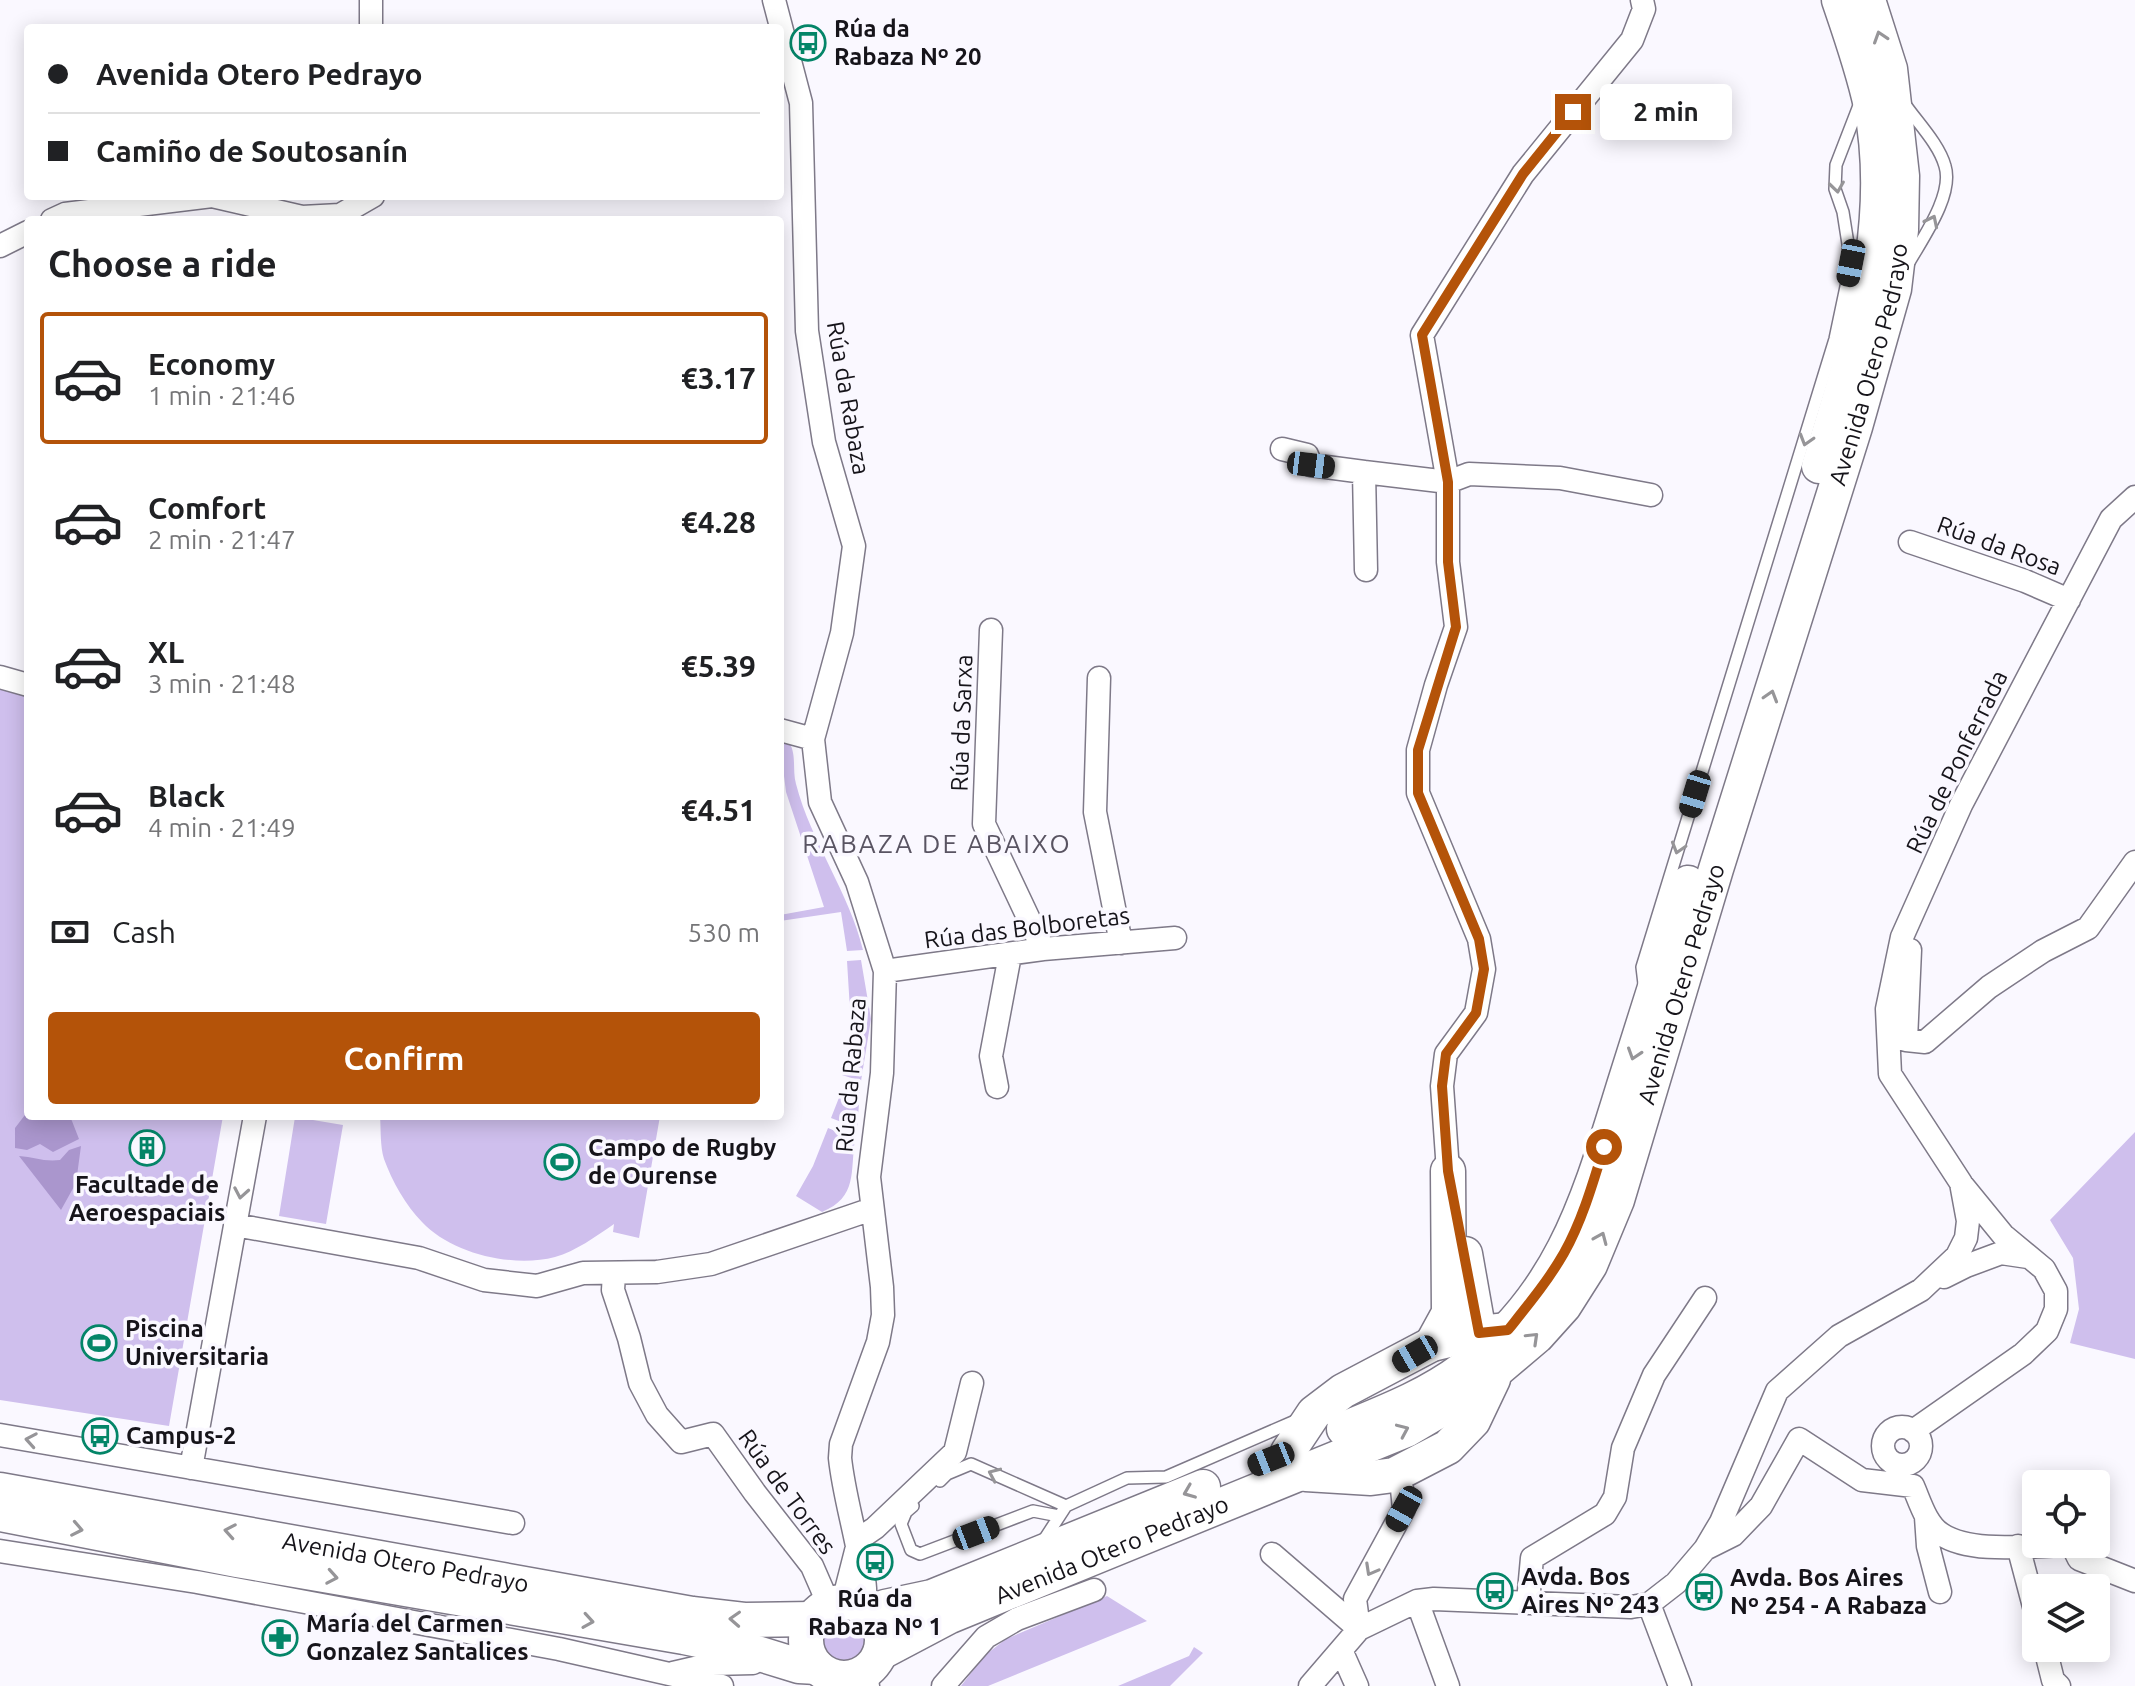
<!DOCTYPE html>
<meta charset="utf-8">
<style>
:root{--surface:#fff;--page:#f6f6f6;--text:#202124;--muted:#757577;--line:#e0e0e0;--accent:#b45309}
body{margin:0;font-family:Ubuntu,sans-serif;background:var(--page);color:var(--text);height:100vh;display:flex;flex-direction:column;font-size:30px;white-space:nowrap}
*{box-sizing:border-box;margin:0}
p{font-size:26px;color:var(--muted)}
.icon{flex:none;width:44px;height:44px;fill:none;stroke:currentColor;stroke-width:2;stroke-linecap:round;stroke-linejoin:round}
.map{position:relative;flex:1;overflow:hidden}
.drawer{position:absolute;left:24px;top:216px;width:760px;height:904px;display:flex;flex-direction:column;background:var(--surface);border-radius:8px;box-shadow:0 4px 20px #0003}
.drawer>*{flex:none}
.top-card{position:absolute;left:24px;top:24px;width:760px;height:176px;border-radius:8px;box-shadow:0 4px 20px #0003;display:grid;align-content:center;height:176px;padding:0 24px;background:var(--surface)}
.buttons{position:absolute;left:2022px;top:1470px;display:grid;gap:16px}
.buttons a{display:grid;place-items:center;width:88px;height:88px;border-radius:8px;background:var(--surface);box-shadow:0 4px 20px #0003;font-size:40px}
.end{position:absolute;width:36px;height:36px;margin:-18px;border:10px solid #b45309;background:#fff;box-shadow:0 0 0 4px #fff}
.from{border-radius:50%}
.bubble{position:absolute;height:56px;border-radius:8px;background:var(--surface);box-shadow:0 4px 20px #0003;font-size:26px;font-weight:700;line-height:56px;text-align:center}
.car{position:absolute;width:24px;height:48px;margin:-24px -12px;border-radius:10px;box-shadow:0 0 6px 2px #0007;background:linear-gradient(#222 24%,#8ab4d8 0 40%,#222 0 76%,#8ab4d8 0 86%,#222 0)}
.top-card b{display:flex;align-items:center;gap:28px;height:76px;font-size:30px}
.top-card b+b{border-top:2px solid var(--line)}
.top-card i{width:20px;height:20px;background:var(--text)}
ul{padding:0;list-style:none}
li{display:flex;align-items:center;gap:24px;height:132px;margin:0 16px 12px;padding:0 8px;border:4px solid transparent;border-radius:8px}
li div{flex:1}
li b{display:block;font-size:30px}
li em{font-style:normal;font-weight:700}
li.on{border-color:var(--accent)}
li>.icon{width:72px;height:72px;stroke-width:1.5}
h2{padding:0 24px;font-size:36px;line-height:96px}
.pay{display:flex;align-items:center;gap:20px;height:88px;padding:0 24px;font-size:30px}
.pay p{margin-inline-start:auto}
.button{display:flex;gap:16px;margin-top:auto;padding:16px 24px}
.button a{flex:1;height:92px;border-radius:8px;background:var(--accent);color:#fff;font-size:32px;font-weight:700;line-height:92px;text-align:center}
.map>svg:first-child{display:block}
.green{fill:#cfbfed}
.water{fill:#aa96cd}
.lines{fill:none;stroke-linecap:round;stroke-linejoin:round}
.service-casing{stroke:#7e7988;stroke-width:14}
.minor-casing{stroke:#7e7988;stroke-width:25}
.primary-casing{stroke:#7e7988;stroke-width:37}
.service{stroke:#fff;stroke-width:11}
.minor{stroke:#fff;stroke-width:22}
.primary{stroke:#fff;stroke-width:34}
.oneway{stroke:#969598}
.route{stroke:#b45309;stroke-width:10}
.labels{text-anchor:middle;stroke-width:7;stroke-linejoin:round;paint-order:stroke}
.poi-label{font-size:24px;font-weight:bold;fill:#16141a;stroke:#faf8ff;text-anchor:start}
.street-label{font-size:24px;fill:#16141a;stroke:#faf8ff}
.neighbourhood-label{font-size:26px;letter-spacing:2px;fill:#595462;stroke:#faf8ff}
</style>
<div class="map">
<svg width="2135" height="1686" viewBox="0 0 2135 1686">
<rect width="100%" height="100%" fill="#faf8ff"/>
<path class="green" d="M0 689 28 697V1116H223L169 1426 0 1400Z
M789 742C797 755 792 770 796 784 811 842 849 892 863 950L847 951 841 912 780 921V915L824 907 786 792 780 744Z
M861 960 871 1019 861 1081 842 1075 851 1026 847 961Z
M842 1090 860 1092 857 1128 831 1118Z
M380 1116H660L639 1238 613 1232 614 1224C595 1237 576 1251 555 1257 513 1268 452 1254 422 1222 406 1206 392 1181 384 1159 380 1146 381 1130 380 1116Z
M295 1117 343 1125 326 1224 279 1216Z
M828 1128 855 1139C850 1172 858 1197 822 1212L796 1196 813 1166Z
M2135 1132V1359L2070 1343 2079 1309 2073 1258 2050 1220Z
M1107 1596 1147 1621 988 1686H961L984 1656 1006 1639Z
M822 1640a23 23 0 1 1 46 0a23 23 0 1 1-46 0Z
M1194 1647 1203 1653 1170 1686H1118L1189 1656Z"/>
<path class="water" d="M28 1111V1116H70L79 1139 53 1152 40 1144 27 1150 15 1148V1128Z
M81 1146 76 1183 61 1210 19 1156C34 1157 44 1162 60 1160L69 1150Z"/>
<g class="lines">
<defs>
<path id="service" d="M1904 103C1917 122 1939 144 1945 166 1954 195 1922 239 1908 264
M1644 984 1642 967 1835 339 1851 263 1843 212 1835 189 1836 165 1860 103
M940 1481 947 1474 971 1464 1066 1506
M913 1506 906 1512 901 1524 911 1550 920 1554 1033 1511 1059 1516
M1042 1543 1066 1506 1127 1478 1166 1477 1295 1421"/>
<path id="minor" d="M774 0 801 103 807 331 824 442 854 546 842 633 813 739 820 802 857 882 885 971 882 1073 869 1177 882 1287 883 1315 878 1342 841 1444 840 1458C843 1487 851 1516 857 1546 861 1568 868 1584 864 1608
M371 28V0
M52 220 65 214 212 196 302 217 340 215 373 196
M0 246 28 232
M1282 449 1307 455 1311 465 1364 472
M1910 542 2025 581 2069 600
M1366 570 1364 472 1448 482 1469 474 1560 478 1651 495
M991 630 984 824 1043 949
M0 677 28 685
M1099 678 1095 812 1121 943
M780 730 813 739
M1910 950 1906 1040 1925 1042 1989 987 2043 951 2088 928 2135 862
M885 971 1043 949 1175 938
M997 1087 991 1056 1010 955
M1448 1171 1442 1086 1446 1054 1476 1013 1484 969 1479 939 1418 793V750L1436 685 1456 627 1448 562V482L1422 335 1523 174 1632 40 1644 9 1642 0
M235 1225 419 1258 484 1280 537 1286 583 1273 657 1272 711 1264 872 1209
M614 1274 613 1290 629 1338 640 1383 657 1415 681 1442 713 1434 755 1493 812 1566 829 1605
M1944 1277 1966 1266 2001 1253 2028 1257
M1883 1446a19 19 0 1 1 38 0a19 19 0 1 1-38 0Z
M1913 1431 2023 1354 2047 1331 2056 1309V1291L2044 1269 2003 1235 1963 1186
M0 1435 513 1523
M191 1468 255 1116
M1926 1517 1928 1546 1940 1592
M856 1541 875 1528 955 1452 972 1383
M2018 1546 2036 1614
M1705 1549 1733 1535 1761 1506 1799 1439 1862 1480 1913 1486C1920 1502 1926 1524 1941 1534 1972 1555 2035 1545 2072 1545L2079 1559 2135 1581
M0 1551 197 1582 559 1649 722 1686
M1272 1554 1359 1629
M1417 1601 1448 1686
M843 1602 857 1547
M1528 1602 1532 1558 1605 1514 1615 1497 1623 1448 1654 1375 1705 1298
M1649 1604 1680 1686
M1359 1629 1355 1599 1404 1509 1402 1489 1394 1475
M2045 1648 2053 1680 2059 1686
M1341 1650 1357 1686
M673 1673 712 1664 753 1663
M862 1674 868 1686
M828 1686 832 1677
M943 1686 986 1637 1017 1619 1094 1590
M1310 1686 1359 1629 1417 1601 1434 1599 1631 1607 1649 1604 1676 1583 1705 1549 1721 1522 1777 1391 1839 1336 1921 1290 1957 1256 1966 1238 1968 1221 1961 1183 1890 1074 1887 1009 1902 937 1961 805 2111 519 2135 497"/>
<g id="primary">
<path d="M1819 466C1855 350 1895 228 1871 106 1863 69 1851 35 1839 0"/>
<path d="M1465 1254 1479 1333"/>
<path d="M1432 1344 1449 1313 1448 1171"/>
<path d="M1344 1429C1385 1412 1427 1396 1463 1369 1565 1293 1590 1194 1626 1079 1647 1014 1667 948 1688 883"/>
<path d="M1288 1452 1314 1413 1343 1391 1432 1344 1479 1333 1508 1330"/>
<path d="M1306 1474 1371 1478 1394 1475 1448 1447 1473 1421 1493 1379"/>
<path id="s1" d="M0 1490 692 1614 744 1620 813 1619"/>
<path d="M0 1514 237 1560 684 1637 747 1650 799 1666 817 1667"/>
<circle cx="844" cy="1640" r="38"/>
<path d="M871 1613 885 1607 932 1597 1203 1487"/>
<path id="s2" d="M880 1653 950 1616 1406 1430 1472 1391 1537 1336 1564 1306 1590 1265 1617 1200 1716 869 1855 427 1894 289 1901 230 1902 176 1890 69 1868 0"/>
</g>
</defs>
<use href="#service" class="service-casing"/>
<use href="#minor" class="minor-casing"/>
<use href="#primary" class="primary-casing"/>
<use href="#service" class="service"/>
<use href="#minor" class="minor"/>
<use href="#primary" class="primary"/>
</g>
<defs><path id="oneway-chevron" d="M-2-3.5L2.5 0L-2 3.5" fill="none" stroke-width="1.6" stroke-linecap="round" stroke-linejoin="round" transform="scale(2)"/></defs>
<g class="oneway">
<use href="#oneway-chevron" transform="translate(1880 37) rotate(-108)"/>
<use href="#oneway-chevron" transform="translate(1837 187) rotate(82)"/>
<use href="#oneway-chevron" transform="translate(1932 221) rotate(-64)"/>
<use href="#oneway-chevron" transform="translate(1806 440) rotate(107)"/>
<use href="#oneway-chevron" transform="translate(1771 696) rotate(-73)"/>
<use href="#oneway-chevron" transform="translate(1678 848) rotate(107)"/>
<use href="#oneway-chevron" transform="translate(1634 1054) rotate(108)"/>
<use href="#oneway-chevron" transform="translate(241 1193) rotate(100)"/>
<use href="#oneway-chevron" transform="translate(1601 1238) rotate(-67)"/>
<use href="#oneway-chevron" transform="translate(1533 1338) rotate(-44)"/>
<use href="#oneway-chevron" transform="translate(1403 1430) rotate(-24)"/>
<use href="#oneway-chevron" transform="translate(31 1440) rotate(-170)"/>
<use href="#oneway-chevron" transform="translate(994 1474) rotate(-156)"/>
<use href="#oneway-chevron" transform="translate(1189 1492) rotate(158)"/>
<use href="#oneway-chevron" transform="translate(77 1529) rotate(11)"/>
<use href="#oneway-chevron" transform="translate(230 1531) rotate(-170)"/>
<use href="#oneway-chevron" transform="translate(1371 1570) rotate(119)"/>
<use href="#oneway-chevron" transform="translate(332 1577) rotate(10)"/>
<use href="#oneway-chevron" transform="translate(735 1619) rotate(-177)"/>
<use href="#oneway-chevron" transform="translate(588 1621) rotate(9)"/>
</g>
<g class="lines">
<path class="route" d="M1573 112 1523 174 1422 335 1448 482V562L1456 627 1418 750V793L1479 939 1484 969 1476 1013 1446 1054 1442 1086 1448 1171 1479 1333 1508 1330C1528 1305 1548 1281 1564 1253 1582 1221 1593 1183 1604 1147"/>
</g>
<defs>
<symbol id="bus-ring" viewBox="-11 -11 22 22"><circle r="9.5" fill="#faf8ff" stroke="#048568" stroke-width="1.5"/><path d="M-5-6H5V4H4V6H2V4H-2V6H-4V4H-5ZM-3.5-4V0h7V-4ZM-3.5 1.2v1.5H-2V1.2ZM2 1.2v1.5H3.5V1.2Z" fill="#048568"/></symbol>
<symbol id="building-ring" viewBox="-11 -11 22 22"><circle r="9.5" fill="#faf8ff" stroke="#048568" stroke-width="1.5"/><path d="M-4-6H4V6H1V3H-1V6H-4ZM-2.5-4.3h1.7v1.8h-1.7ZM.8-4.3h1.7v1.8H.8ZM-2.5-1h1.7V.8h-1.7ZM.8-1h1.7V.8H.8Z" fill="#048568"/></symbol>
<symbol id="stadium-ring" viewBox="-11 -11 22 22"><circle r="9.5" fill="#faf8ff" stroke="#048568" stroke-width="1.5"/><path d="M0-5a6.5 5 0 1 0 0 10a6.5 5 0 1 0 0-10ZM-3.5-1.8h7v3.6h-7Z" fill="#048568"/></symbol>
<symbol id="pharmacy-ring" viewBox="-11 -11 22 22"><circle r="9.5" fill="#faf8ff" stroke="#048568" stroke-width="1.5"/><path d="M-2-6h4v4h4v4h-4v4h-4v-4h-4v-4h4Z" fill="#048568"/></symbol>
</defs>
<g fill-rule="evenodd">
<use href="#bus-ring" x="788" y="23" width="40" height="40"/>
<use href="#building-ring" x="127" y="1128" width="40" height="40"/>
<use href="#stadium-ring" x="542" y="1142" width="40" height="40"/>
<use href="#stadium-ring" x="79" y="1323" width="40" height="40"/>
<use href="#bus-ring" x="80" y="1416" width="40" height="40"/>
<use href="#bus-ring" x="855" y="1542" width="40" height="40"/>
<use href="#bus-ring" x="1475" y="1571" width="40" height="40"/>
<use href="#bus-ring" x="1684" y="1572" width="40" height="40"/>
<use href="#pharmacy-ring" x="260" y="1618" width="40" height="40"/>
</g>
<g class="labels">
<g class="poi-label">
<text x="834" y="37">Rúa da<tspan x="834" dy="28">Rabaza Nº 20</tspan></text>
<text x="588" y="1156">Campo de Rugby<tspan x="588" dy="28">de Ourense</tspan></text>
<text x="147" y="1193" text-anchor="middle">Facultade de<tspan x="147" dy="28">Aeroespaciais</tspan></text>
<text x="125" y="1337">Piscina<tspan x="125" dy="28">Universitaria</tspan></text>
<text x="126" y="1444">Campus-2</text>
<text x="1521" y="1585">Avda. Bos<tspan x="1521" dy="28">Aires Nº 243</tspan></text>
<text x="1730" y="1586">Avda. Bos Aires<tspan x="1730" dy="28">Nº 254 - A Rabaza</tspan></text>
<text x="875" y="1607" text-anchor="middle">Rúa da<tspan x="875" dy="28">Rabaza Nº 1</tspan></text>
<text x="306" y="1632">María del Carmen<tspan x="306" dy="28">Gonzalez Santalices</tspan></text>
</g>
<g class="street-label">
<text dy="8" stroke="none"><textPath href="#s2" startOffset="1766">Avenida Otero Pedrayo</textPath></text>
<text transform="translate(848 398) rotate(80)" y="8">Rúa da Rabaza</text>
<text transform="translate(1999 546) rotate(20)" y="8">Rúa da Rosa</text>
<text transform="translate(962 723) rotate(-88)" y="8">Rúa da Sarxa</text>
<text transform="translate(1957 762) rotate(-64)" y="8">Rúa de Ponferrada</text>
<text transform="translate(1027 928) rotate(-7)" y="8">Rúa das Bolboretas</text>
<text dy="8" stroke="none"><textPath href="#s2" startOffset="1118">Avenida Otero Pedrayo</textPath></text>
<text transform="translate(851 1075) rotate(-85)" y="8">Rúa da Rabaza</text>
<text transform="translate(787 1492) rotate(54)" y="8">Rúa de Torres</text>
<text dy="8" stroke="none"><textPath href="#s2" startOffset="254">Avenida Otero Pedrayo</textPath></text>
<text dy="8" stroke="none"><textPath href="#s1" startOffset="412">Avenida Otero Pedrayo</textPath></text>
</g>
<g class="neighbourhood-label">
<text x="937" y="853">RABAZA DE ABAIXO</text>
</g>
</g>
</svg>
<div class="buttons">
<a><svg class="icon" aria-label="locate" viewBox="0 0 24 24"><circle cx="12" cy="12" r="6"/><path d="M12 2v4M12 18v4M2 12h4M18 12h4"/></svg></a>
<a><svg class="icon" aria-label="layers" viewBox="0 0 24 24"><path d="M12 4l9 5-9 5-9-5zM3 14l9 5 9-5"/></svg></a>
</div>
<i class="end from" style="left:1604px;top:1147px"></i>
<i class="end" style="left:1573px;top:112px"></i>
<div class="bubble" style="left:1600px;top:84px;width:132px">2 min</div>
<i class="car" style="left:1851px;top:263px;rotate:191deg"></i>
<i class="car" style="left:1311px;top:465px;rotate:97deg"></i>
<i class="car" style="left:1695px;top:794px;rotate:197deg"></i>
<i class="car" style="left:1415px;top:1354px;rotate:240deg"></i>
<i class="car" style="left:1271px;top:1459px;rotate:248deg"></i>
<i class="car" style="left:1404px;top:1509px;rotate:209deg"></i>
<i class="car" style="left:976px;top:1533px;rotate:69deg"></i>
<div class="top-card">
<b><i class="from"></i>Avenida Otero Pedrayo</b>
<b><i></i>Camiño de Soutosanín</b>
</div>
<section class="drawer">
<h2>Choose a ride</h2>
<ul>
<li class="on"><svg class="icon" aria-label="car" viewBox="0 0 24 24"><path d="M5 17H2v-5l4-1 3-4h7l3 4 3 1v5h-3M9 17h6M6 11h13"/><circle cx="7" cy="17" r="2"/><circle cx="17" cy="17" r="2"/></svg><div><b>Economy</b><p>1 min · 21:46</p></div><em>€3.17</em></li>
<li><svg class="icon" aria-label="car" viewBox="0 0 24 24"><path d="M5 17H2v-5l4-1 3-4h7l3 4 3 1v5h-3M9 17h6M6 11h13"/><circle cx="7" cy="17" r="2"/><circle cx="17" cy="17" r="2"/></svg><div><b>Comfort</b><p>2 min · 21:47</p></div><em>€4.28</em></li>
<li><svg class="icon" aria-label="car" viewBox="0 0 24 24"><path d="M5 17H2v-5l4-1 3-4h7l3 4 3 1v5h-3M9 17h6M6 11h13"/><circle cx="7" cy="17" r="2"/><circle cx="17" cy="17" r="2"/></svg><div><b>XL</b><p>3 min · 21:48</p></div><em>€5.39</em></li>
<li><svg class="icon" aria-label="car" viewBox="0 0 24 24"><path d="M5 17H2v-5l4-1 3-4h7l3 4 3 1v5h-3M9 17h6M6 11h13"/><circle cx="7" cy="17" r="2"/><circle cx="17" cy="17" r="2"/></svg><div><b>Black</b><p>4 min · 21:49</p></div><em>€4.51</em></li>
</ul>
<div class="pay"><svg class="icon" aria-label="cash" viewBox="0 0 24 24"><path d="M3 7h18v10H3z"/><circle cx="12" cy="12" r="2"/></svg>Cash<p>530 m</p></div>
<div class="button"><a>Confirm</a></div>
</section>
</div>
